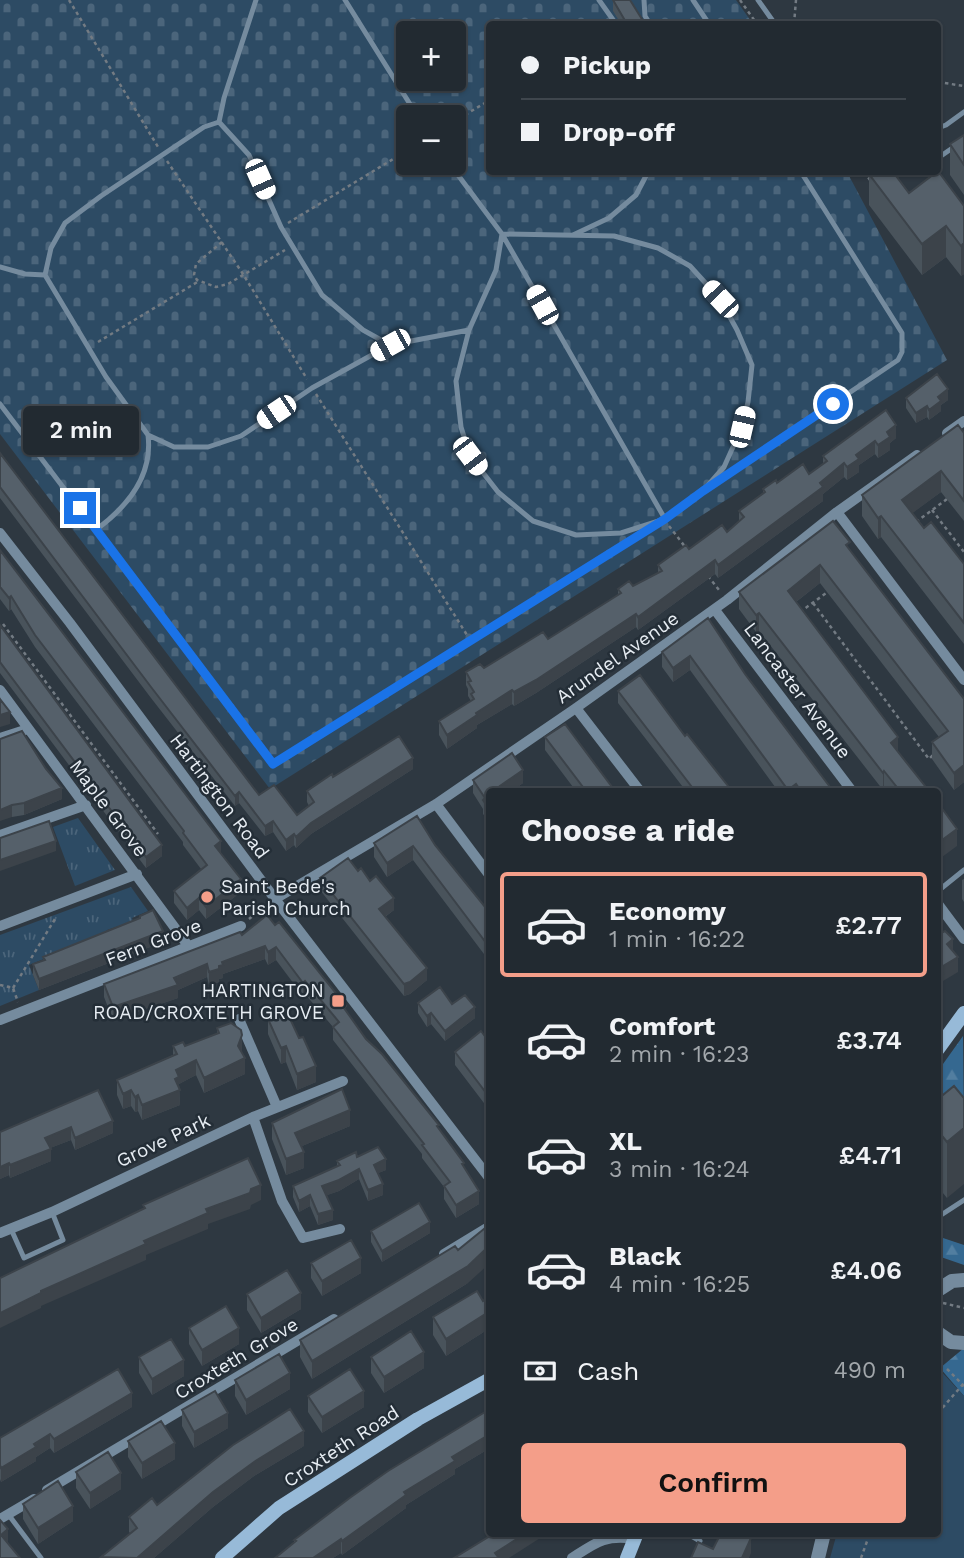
<!DOCTYPE html>
<meta charset="utf-8">
<style>
:root{--surface:#222a31;--page:#2e363d;--text:#f1f3f6;--muted:#a2a7ab;--line:#3f464d;--accent:#f49e89}
body{margin:0;font-family:"Work Sans",sans-serif;background:var(--page);color:var(--text);height:100vh;display:flex;flex-direction:column;font-size:26px;white-space:nowrap}
*{box-sizing:border-box;margin:0}
p{font-size:23px;color:var(--muted)}
.icon{flex:none;width:38px;height:38px;fill:none;stroke:currentColor;stroke-width:2;stroke-linecap:round;stroke-linejoin:round}
.map{position:relative;flex:1;overflow:hidden}
.sheet{position:absolute;left:486px;top:788px;width:455px;height:749px;display:flex;flex-direction:column;background:var(--surface);border-radius:7px;box-shadow:0 2px 5px #0004,0 0 0 2px var(--line)}
.sheet>*{flex:none}
.banner{position:absolute;left:486px;top:21px;width:455px;height:154px;border-radius:7px;box-shadow:0 2px 5px #0004,0 0 0 2px var(--line);display:grid;align-content:center;height:154px;padding:0 35px;background:var(--surface)}
.tools{position:absolute;left:396px;top:21px;display:grid;gap:14px}
.tools a{display:grid;place-items:center;width:70px;height:70px;border-radius:7px;background:var(--surface);box-shadow:0 2px 5px #0004,0 0 0 2px var(--line);font-size:35px}
.end{position:absolute;width:32px;height:32px;margin:-16px;border:9px solid #1a73e8;background:#fff;box-shadow:0 0 0 4px #fff}
.from{border-radius:50%}
.bubble{position:absolute;height:49px;border-radius:7px;background:var(--surface);box-shadow:0 2px 5px #0004,0 0 0 2px var(--line);font-size:23px;font-weight:600;line-height:49px;text-align:center}
.car{position:absolute;width:21px;height:42px;margin:-21px -10px;border-radius:9px;box-shadow:0 0 5px 2px #0007;background:linear-gradient(#fff 24%,#345 0 40%,#fff 0 76%,#345 0 86%,#fff 0)}
.banner b{display:flex;align-items:center;gap:24px;height:66px;font-size:26px}
.banner b+b{border-top:2px solid var(--line)}
.banner i{width:18px;height:18px;background:var(--text)}
ul{padding:0;list-style:none}
li{display:flex;align-items:center;gap:21px;height:105px;margin:0 14px 10px;padding:0 21px;border:4px solid transparent;border-radius:7px}
li div{flex:1}
li b{display:block;font-size:26px}
li em{font-style:normal;font-weight:600}
li.on{border-color:var(--accent)}
li>.icon{width:63px;height:63px;stroke-width:1.5}
h2{padding:0 35px;font-size:32px;line-height:84px}
.pay{display:flex;align-items:center;gap:18px;height:77px;padding:0 35px;font-size:26px}
.pay p{margin-inline-start:auto}
.button{display:flex;gap:14px;margin-top:auto;padding:14px 35px}
.button a{flex:1;height:80px;border-radius:7px;background:var(--accent);color:#111;font-size:28px;font-weight:600;line-height:80px;text-align:center}
.map>svg:first-child{display:block}
.grass{fill:url(#grass-tufts)}
.forest{fill:url(#forest-firs)}
.cemetery{fill:url(#cemetery-stones);fill-rule:evenodd}
.park{fill:#2d4b64}
.lines{fill:none;stroke-linecap:round;stroke-linejoin:round}
.path{stroke:#737b83;stroke-width:2.5;stroke-dasharray:3.5 3.5;stroke-linecap:butt}
.service{stroke:#758b9e;stroke-width:5}
.minor{stroke:#758b9e;stroke-width:10}
.tertiary{stroke:#758b9e;stroke-width:14}
.secondary{stroke:#97bad8;stroke-width:14}
.wall{fill:#49535b}
.shaded-wall{fill:#3c434a}
.building{fill:#55606a;stroke:#3c434a;stroke-width:2}
.route{stroke:#1a73e8;stroke-width:9}
.poi-dot{fill:#f49e89;stroke:#242e37;stroke-width:2.5}
.labels{text-anchor:middle;stroke-width:5;stroke-linejoin:round;paint-order:stroke}
.street-label{font-size:19px;fill:#e7edf3;stroke:#242e37}
.poi-label{font-size:19px;fill:#e7edf3;stroke:#242e37;text-anchor:start}
</style>
<div class="map">
<svg width="964" height="1558" viewBox="0 0 964 1558">
<defs>
<pattern id="grass-tufts" width="24" height="20" patternUnits="userSpaceOnUse" patternTransform="scale(1.75)"><rect width="24" height="20" fill="#2d4b64"/><path d="M3 7l-1-3M5 7V3M7 7l1-3M15 17l-1-3M17 17v-4M19 17l1-3" fill="none" stroke="#4b657b"/></pattern>
<pattern id="forest-firs" width="22" height="20" patternUnits="userSpaceOnUse" patternTransform="scale(1.75)"><rect width="22" height="20" fill="#356890"/><path d="M5 1l3.5 6h-7zM16 11l3.5 6h-7z" fill="#527ea0"/></pattern>
<pattern id="cemetery-stones" width="16" height="16" patternUnits="userSpaceOnUse" patternTransform="scale(1.75)"><rect width="16" height="16" fill="#2d4b64"/><path d="M2 7V4a2 2 0 0 1 4 0v3zM10 15v-3a2 2 0 0 1 4 0v3z" fill="#4b657b"/></pattern>
</defs>
<rect width="100%" height="100%" fill="#2e3841"/>
<path class="grass" d="M78 818 115 870 75 886 53 827Z
M131 887 148 911 132 918 133 921 107 930 105 934 29 965 39 990 0 1006V935Z"/>
<path class="forest" d="M963 1036 964 1128 938 1143V1071Z
M938 1232 943 1238 964 1245V1265L938 1256Z
M964 1348V1396L940 1368Z"/>
<path class="cemetery" d="M0 0H736L753 24H490V172H847L947 360 270 789 0 434ZM408 33H453V79H408ZM408 117H453V163H408Z"/>
<path class="park" d="M938 1368 964 1396V1558H830L837 1533H938Z"/>
<g class="lines">
<path class="path" d="M69 0 158 147
M740 0 757 24
M794 24 796 0
M938 82 964 86
M453 122 490 100
M167 161 243 274 307 379
M864 172 870 180
M288 223 408 150
M222 242 196 264 194 275 197 280 216 287 228 284 285 250
M98 342 199 281
M316 394 467 635
M932 510 964 552
M916 522 947 499
M669 526 686 548
M708 576 719 590
M813 603 929 759 933 755
M800 612 829 591
M3 624 158 834
M756 646 767 637
M249 919 265 906
M0 985 13 988 18 1002
M13 988 55 919
M943 1303 964 1308
M947 1369 964 1386
M938 1413 964 1383
M861 1558 870 1533"/>
<path class="service" d="M256 0 224 98 219 122 249 155 281 227 322 295 363 330 390 345 469 330
M345 0 418 117
M599 0 616 24
M644 0 645 16 650 24
M693 0 709 24
M758 0 775 24
M219 122 204 127 101 196 65 223 51 248 45 275 106 377 148 435 174 447H208L241 436 312 388 390 345
M938 128 946 125 964 112
M938 158 964 140
M879 172 891 178 903 172
M928 172 934 181
M502 234 614 236 658 248 690 266 720 299 737 330 752 365 748 402 742 427 724 467 703 491 665 519 621 533 576 535 533 521 498 492 470 456 461 427 456 381 469 330 496 270Z
M573 235 609 218 636 195 648 172
M0 267 25 274 45 275
M0 404 273 764 665 519 502 234 449 163
M709 487 898 360 902 352V333L801 172
M97 529C128 506 153 476 148 435
M938 891 964 870
M938 1217 964 1200
M11 1229 24 1258 63 1240 52 1212
M8 1514 41 1558
M686 1533 700 1541"/>
<path class="minor" d="M947 433 964 421
M837 512 964 680
M0 533 70 623 275 899 490 1179
M715 610 852 791
M0 690 189 947
M576 708 640 791
M0 738 28 729
M436 804 490 876
M0 835 86 805
M275 899 436 804 576 708 727 600 837 512 917 455
M938 904 964 939
M0 926 137 874
M239 1019 277 1107
M0 1020 241 926
M253 1117 282 1201 303 1238 340 1229
M0 1233 52 1212 253 1117 343 1081
M444 1254 490 1226
M47 1490 334 1319
M0 1519 34 1499
M572 1558C595 1543 605 1534 635 1539"/>
<path class="tertiary" d="M938 1290 952 1281 964 1280
M938 1333 951 1342 964 1343
M818 1558 824 1533"/>
<path class="secondary" d="M938 1049 964 1013
M222 1558 279 1508 418 1419 490 1379
M627 1558 637 1533"/>
</g>
<path class="wall" d="M613 0 645 24H621L613 11Z
M964 135V195L950 175V144Z
M869 174 909 193 964 206V274L961 276 946 257 922 275 869 205Z
M906 398 948 400 941 405V411L929 420 927 417 916 423 906 408Z
M886 410 896 438 890 443V450L878 458 875 454 859 465V472L847 480 844 477 823 494V501L718 578 715 574 638 630 636 627 536 693 514 706 512 704 477 725V728L447 749 439 735V721L471 701 468 696V689L466 685V672L484 668 548 639 618 595V589L633 586 658 574V565L689 549 727 532 739 522V511L763 493V489L777 483 809 474 823 464V456Z
M964 433V521L941 492 912 513 924 528 964 564V644L881 537 878 539 862 516V495Z
M0 453 259 795 297 815 309 806 307 802V791L333 777 413 769 311 834 296 848 294 845 286 851 273 832 265 836 239 803 235 806 151 698 0 498Z
M0 550 221 854 241 892 206 919 199 910 187 920 174 903V891L201 869 183 845V842L35 647 11 609 9 611 0 599Z
M850 550 964 699V782L954 790 932 759V742L939 737 820 583 796 602 898 752 929 791H886L884 788 883 790 759 631 756 632 739 609V592Z
M708 618 745 674 833 791H778L690 670 673 682 662 667V652Z
M0 625 162 856 146 868 0 673Z
M618 691 685 736 732 791H686L618 703Z
M545 737 615 791H576L545 750Z
M0 739 62 799 24 815 12 817Z
M473 780 523 783 512 791H490V823L483 814V809L473 793Z
M374 843 435 845 490 913V962L413 860 387 877 374 857Z
M320 878 370 881 394 910 385 917 427 980 410 994 404 996 320 890Z
M964 879V902L962 899V880Z
M267 915 346 1011 366 1039 439 1129 464 1168 479 1204 456 1218 444 1199V1187L422 1158V1154L333 1040V1027L305 994 303 996 276 960 268 965 265 959 223 974V978L219 979V982L209 985 207 977 178 990V998L113 1020 104 997V984L242 935Z
M163 942 39 990 33 975V964L43 961V957Z
M418 1003 452 1004 475 1018 445 1041 431 1024 427 1027 418 1013Z
M268 1019 316 1082 297 1090 286 1062 281 1064 268 1034Z
M217 1028 242 1050V1052L245 1074 204 1093 196 1075 179 1084 180 1105 142 1120 138 1111 135 1112 131 1106 123 1109 117 1095V1080L173 1055V1046H185L217 1034Z
M490 1043V1111L455 1065V1052Z
M954 1086 947 1198 938 1187V1099Z
M98 1090 113 1133 75 1150 71 1140 50 1148 51 1161 10 1178 9 1175 0 1179V1132Z
M272 1123 350 1126 302 1146 304 1168 286 1175 272 1139Z
M357 1157 386 1170 378 1173 383 1195 368 1201 359 1179 339 1191 327 1195 333 1220 318 1225 310 1206 299 1212 293 1197V1186L337 1166V1161Z
M371 1231 430 1233 382 1262 371 1242Z
M311 1263 361 1273 322 1296 311 1278Z
M468 1283 312 1379 300 1357V1340Z
M247 1294 301 1309 261 1333 247 1310Z
M483 1301 490 1328 446 1356 433 1335V1317Z
M189 1328 239 1344 202 1366 189 1344Z
M139 1357 184 1376 152 1395 139 1373Z
M371 1357 424 1368 384 1393 371 1373Z
M235 1380 290 1389 246 1415 235 1396Z
M308 1396 364 1407 322 1433 308 1412Z
M132 1407 54 1453 50 1448 36 1457V1461L1 1482 0 1479V1438Z
M490 1409V1448L455 1469V1474L406 1505V1508L342 1555 341 1553 333 1558H275L294 1543V1540Z
M182 1410 228 1428 194 1448 182 1426Z
M128 1441 175 1459 142 1479 128 1457Z
M304 1446 254 1476 213 1507 154 1558H101L130 1533 129 1532V1517Z
M76 1472 121 1489 90 1509 76 1488Z
M23 1504 73 1521 38 1544 23 1519Z"/>
<path class="shaded-wall" d="M946 226V257L922 275V244Z
M964 243V274L961 276V246Z
M948 389V400L941 405V411L929 420V410L938 397Z
M927 406V417L916 423V413Z
M896 425V438L890 443V450L878 458V445L887 432Z
M875 441V454L859 465V472L847 480V467L856 455Z
M844 463V477L823 494V501L718 578V565Z
M941 471V492L902 521V500Z
M881 516V537L878 539V518Z
M715 560V574L638 630V617Z
M820 565V583L788 608V591Z
M11 596V609L9 611V598Z
M759 613V631L756 632V615Z
M636 614V627L536 693 514 706V692Z
M690 656V670L673 682V668Z
M512 690V704L477 725V728L447 749V735L476 713Z
M10 712V724L0 727V715Z
M898 737V754L891 743Z
M413 758V769L311 834 296 848V837L311 823Z
M964 765V782L954 790V773Z
M523 770V783L512 791H500V786Z
M884 771V788L883 790V773Z
M796 784V791H788Z
M62 788V799L24 815V803Z
M239 792V803L235 806V796Z
M12 805V817L0 821V810Z
M273 821V832L265 836V826Z
M957 829V846L938 860V843Z
M294 834V845L286 851V840Z
M56 841V851L0 871V860Z
M221 841V853L215 846Z
M162 845V856L146 868V857Z
M413 846V860L387 877V863Z
M241 879V892L206 919V907Z
M199 898V910L187 920V908Z
M394 898V910L379 921V909Z
M163 931V942L39 990V979Z
M953 939V955L947 944Z
M265 946V959L223 974V978L219 979V982L209 985V972L219 966 222 962Z
M276 947V960L268 965V952Z
M958 957V972L943 981V990L938 994V969Z
M207 964V977L178 990V998L113 1020V1007Z
M427 968V980L410 994 404 996V984Z
M305 981V994L303 996V983Z
M475 1007V1018L445 1041V1031Z
M431 1013V1024L427 1027V1016Z
M242 1035V1050L238 1061V1046Z
M286 1046V1062L281 1064V1048Z
M245 1058V1074L204 1093V1078Z
M196 1060V1075L179 1084 180 1105 142 1120V1105L175 1079 176 1070Z
M316 1066V1082L297 1090V1074Z
M131 1090V1106L123 1109V1094Z
M138 1095V1111L135 1112V1097Z
M350 1110V1126L295 1149V1133Z
M113 1121V1133L75 1150V1138Z
M71 1127V1140L45 1150V1138Z
M964 1128V1184L947 1198V1142Z
M51 1149V1161L10 1178V1165Z
M304 1152V1168L286 1175V1159Z
M386 1159V1170L374 1175V1165Z
M9 1163V1175L0 1179V1167Z
M359 1169V1179L339 1191 322 1197V1186Z
M383 1184V1195L368 1201V1190Z
M261 1185V1200L251 1205 250 1209 208 1224V1229L146 1255V1260L41 1306V1308L0 1328V1313L41 1291 144 1241 206 1209Z
M479 1191V1204L456 1218V1205Z
M310 1195V1206L299 1212V1201Z
M333 1210V1220L318 1225V1214Z
M430 1222V1233L382 1262V1251Z
M490 1245V1263L468 1283 312 1379V1361Z
M361 1258V1273L322 1296V1281Z
M301 1293V1309L261 1333V1318Z
M490 1311V1328L446 1356V1339Z
M239 1328V1344L202 1366V1350Z
M424 1352V1368L384 1393V1377Z
M184 1360V1376L152 1395V1379Z
M290 1373V1389L246 1415V1400Z
M364 1391V1407L322 1433V1417Z
M132 1393V1407L54 1453V1439Z
M228 1413V1428L194 1448V1432Z
M304 1431V1446L254 1476 213 1507 154 1558H137L213 1492 254 1462Z
M50 1434V1448L36 1457V1461L1 1482V1468Z
M490 1434V1448L455 1469V1474L406 1505V1508L342 1555V1541L404 1492 452 1457Z
M175 1443V1459L142 1479V1463Z
M121 1473V1489L90 1509V1493Z
M73 1506V1521L38 1544V1528Z
M8 1529V1544L1 1535Z
M526 1533H548L509 1558H495V1553Z
M751 1538V1553L749 1558H742Z
M341 1539V1553L333 1558H313Z"/>
<path class="building" d="M613 0H630L645 24H627Z
M964 135V165L950 144Z
M938 171 964 206V243L961 246 946 226 922 244 869 174 873 172H893L909 193Z
M937 374 948 389 938 397 941 401 929 410 927 406 916 413 906 398Z
M886 410 896 425 887 432 890 437 878 445 875 441 856 455 859 459 847 467 844 463 820 483 823 487 718 565 715 560 638 617 636 614 536 680 514 692 512 690 476 713 477 715 447 735 439 721 474 699 471 694 474 692 468 682 471 681 466 672 480 664 484 668 543 632 548 639 621 593 618 589 629 581 633 586 662 571 658 565 686 545 689 549 722 525 727 532 744 517 739 511 765 492 763 489 776 480 777 483 803 464 809 474 827 461 823 456Z
M958 425 964 433V501L941 471 902 500 924 528 931 522 964 564V623L881 516 878 518 862 495Z
M0 453 259 795 274 785 297 815 314 802 307 791 332 774 333 777 399 736 413 758 311 823 296 837 294 834 286 840 273 821 265 826 239 792 235 796 151 687 0 487Z
M833 521 850 542 846 545 964 699V765L954 773 932 742 948 731 820 565 788 591 898 737 891 743 929 791H900L884 771 883 773 759 613 756 615 739 592Z
M0 550 221 841 215 846 241 879 206 907 199 898 187 908 174 891 207 865 183 833 184 831 35 635 11 596 9 598 0 587Z
M708 618 745 674 833 791H801L796 784 788 790 690 656 673 668 662 652Z
M0 625 162 845 146 857 0 662Z
M640 675 685 736 687 734 732 791H695L618 691Z
M0 699 10 712 0 715Z
M565 724 615 791H586L545 737Z
M22 731 46 769 62 788 24 803 12 805 0 810V739Z
M512 753 523 770 500 786 504 791H490V810L483 800 485 798 473 780Z
M938 803 957 829 938 843Z
M417 816 435 845 490 913V948L413 846 387 863 374 843Z
M49 821 56 841 0 860V838Z
M348 858 358 871 361 868 370 881 376 876 394 898 379 909 427 968 410 982 404 984 320 878Z
M153 910 163 931 39 979 33 964 45 960 43 957 140 918V916Z
M267 915 275 925 279 922 346 1006 344 1008 366 1039 382 1054 439 1125 437 1126 464 1163 462 1164 479 1191 456 1205 444 1186 450 1182 422 1145 424 1144 333 1027 339 1022 305 981 303 983 276 947 268 952 265 946 222 962 223 965 219 966V969L209 972 207 964 174 978 178 985 113 1007 104 984 240 932 242 935Z
M945 931 953 939 947 944 958 957 938 969V933L939 934Z
M938 969 943 974 938 978Z
M440 987 452 1004 465 995 475 1007 445 1031 431 1013 427 1016 418 1003Z
M286 1010 299 1038 303 1037 316 1066 297 1074 286 1046 281 1048 268 1019Z
M231 1023 241 1030 242 1035 238 1046 245 1058 204 1078 196 1060 176 1070 179 1077 175 1079 180 1090 142 1105 138 1095 135 1097 131 1090 123 1094 117 1080 177 1054 173 1046 183 1042 185 1046 219 1033 217 1028Z
M481 1031 490 1043V1098L455 1052Z
M954 1086 964 1098V1128L947 1142 938 1131V1099Z
M342 1089 350 1110 295 1133 304 1152 286 1159 272 1123Z
M98 1090 113 1121 75 1138 71 1127 45 1138 51 1149 10 1165 9 1163 0 1167V1132Z
M378 1147 386 1159 374 1165 383 1184 368 1190 359 1169 339 1180 322 1186 333 1210 318 1214 310 1195 299 1201 293 1186 340 1165 337 1161 356 1152 357 1157Z
M248 1158 261 1185 251 1189 250 1193 206 1209 208 1213 144 1241 146 1244 41 1291V1293L0 1313V1278L145 1208 143 1205Z
M419 1203 430 1222 382 1251 371 1231Z
M490 1224V1245L468 1266 312 1361 300 1340 455 1246 458 1250Z
M351 1240 361 1258 322 1281 311 1263Z
M287 1270 301 1293 261 1318 247 1294Z
M477 1291 483 1301 490 1296V1311L446 1339 433 1317Z
M226 1306 239 1328 202 1350 189 1328Z
M411 1331 424 1352 384 1377 371 1357Z
M171 1339 184 1360 152 1379 139 1357Z
M279 1354 290 1373 246 1400 235 1380Z
M118 1369 132 1393 54 1439 50 1434 34 1444 36 1447 1 1468 0 1465V1438Z
M350 1369 364 1391 322 1417 308 1396Z
M215 1391 228 1413 194 1432 182 1410Z
M290 1409 304 1431 254 1462 213 1492 137 1558 101 1557 137 1528 129 1517 152 1498 157 1505 233 1445Z
M490 1409V1434L452 1457 455 1461 404 1492 406 1495 342 1541 341 1539 313 1558H275L296 1541 294 1540 351 1497 388 1471Z
M161 1421 175 1443 142 1463 128 1441Z
M108 1452 121 1473 90 1493 76 1472Z
M58 1481 73 1506 38 1528 23 1504Z
M0 1520 8 1529 1 1535 20 1558H0Z
M495 1533H526L495 1553 498 1557 497 1558H454Z
M721 1533H741L751 1538 742 1558H691L698 1542 713 1549Z"/>
<g class="lines">
<path class="route" d="M80 508 273 764 665 519 703 491 833 404"/>
</g>
<g class="poi-dot">
<circle cx="207" cy="897" r="7"/>
<rect x="331" y="994" width="14" height="14" rx="3.5"/>
</g>
<g class="labels">
<g class="street-label">
<text transform="translate(617 657) rotate(-35)" y="7">Arundel Avenue</text>
<text transform="translate(798 690) rotate(53)" y="7">Lancaster Avenue</text>
<text transform="translate(220 796) rotate(53)" y="7">Hartington Road</text>
<text transform="translate(109 808) rotate(53)" y="7">Maple Grove</text>
<text transform="translate(153 942) rotate(-21)" y="7">Fern Grove</text>
<text transform="translate(163 1140) rotate(-25)" y="7">Grove Park</text>
<text transform="translate(236 1358) rotate(-31)" y="7">Croxteth Grove</text>
<text transform="translate(341 1446) rotate(-33)" y="7">Croxteth Road</text>
</g>
<g class="poi-label">
<text x="221" y="893">Saint Bede's<tspan x="221" dy="22">Parish Church</tspan></text>
<text x="324" y="997" text-anchor="end">HARTINGTON<tspan x="324" dy="22">ROAD/CROXTETH GROVE</tspan></text>
</g>
</g>
</svg>
<div class="tools">
<a>+</a>
<a>−</a>
</div>
<i class="end from" style="left:833px;top:404px"></i>
<i class="end" style="left:80px;top:508px"></i>
<div class="bubble" style="left:23px;top:406px;width:116px">2 min</div>
<i class="car" style="left:260px;top:179px;rotate:156deg"></i>
<i class="car" style="left:720px;top:299px;rotate:317deg"></i>
<i class="car" style="left:542px;top:305px;rotate:331deg"></i>
<i class="car" style="left:390px;top:345px;rotate:241deg"></i>
<i class="car" style="left:276px;top:412px;rotate:236deg"></i>
<i class="car" style="left:742px;top:427px;rotate:13deg"></i>
<i class="car" style="left:470px;top:456px;rotate:143deg"></i>
<div class="banner">
<b><i class="from"></i>Pickup</b>
<b><i></i>Drop-off</b>
</div>
<section class="sheet">
<h2>Choose a ride</h2>
<ul>
<li class="on"><svg class="icon" aria-label="car" viewBox="0 0 24 24"><path d="M5 17H2v-5l4-1 3-4h7l3 4 3 1v5h-3M9 17h6M6 11h13"/><circle cx="7" cy="17" r="2"/><circle cx="17" cy="17" r="2"/></svg><div><b>Economy</b><p>1 min · 16:22</p></div><em>£2.77</em></li>
<li><svg class="icon" aria-label="car" viewBox="0 0 24 24"><path d="M5 17H2v-5l4-1 3-4h7l3 4 3 1v5h-3M9 17h6M6 11h13"/><circle cx="7" cy="17" r="2"/><circle cx="17" cy="17" r="2"/></svg><div><b>Comfort</b><p>2 min · 16:23</p></div><em>£3.74</em></li>
<li><svg class="icon" aria-label="car" viewBox="0 0 24 24"><path d="M5 17H2v-5l4-1 3-4h7l3 4 3 1v5h-3M9 17h6M6 11h13"/><circle cx="7" cy="17" r="2"/><circle cx="17" cy="17" r="2"/></svg><div><b>XL</b><p>3 min · 16:24</p></div><em>£4.71</em></li>
<li><svg class="icon" aria-label="car" viewBox="0 0 24 24"><path d="M5 17H2v-5l4-1 3-4h7l3 4 3 1v5h-3M9 17h6M6 11h13"/><circle cx="7" cy="17" r="2"/><circle cx="17" cy="17" r="2"/></svg><div><b>Black</b><p>4 min · 16:25</p></div><em>£4.06</em></li>
</ul>
<div class="pay"><svg class="icon" aria-label="cash" viewBox="0 0 24 24"><path d="M3 7h18v10H3z"/><circle cx="12" cy="12" r="2"/></svg>Cash<p>490 m</p></div>
<div class="button"><a>Confirm</a></div>
</section>
</div>
